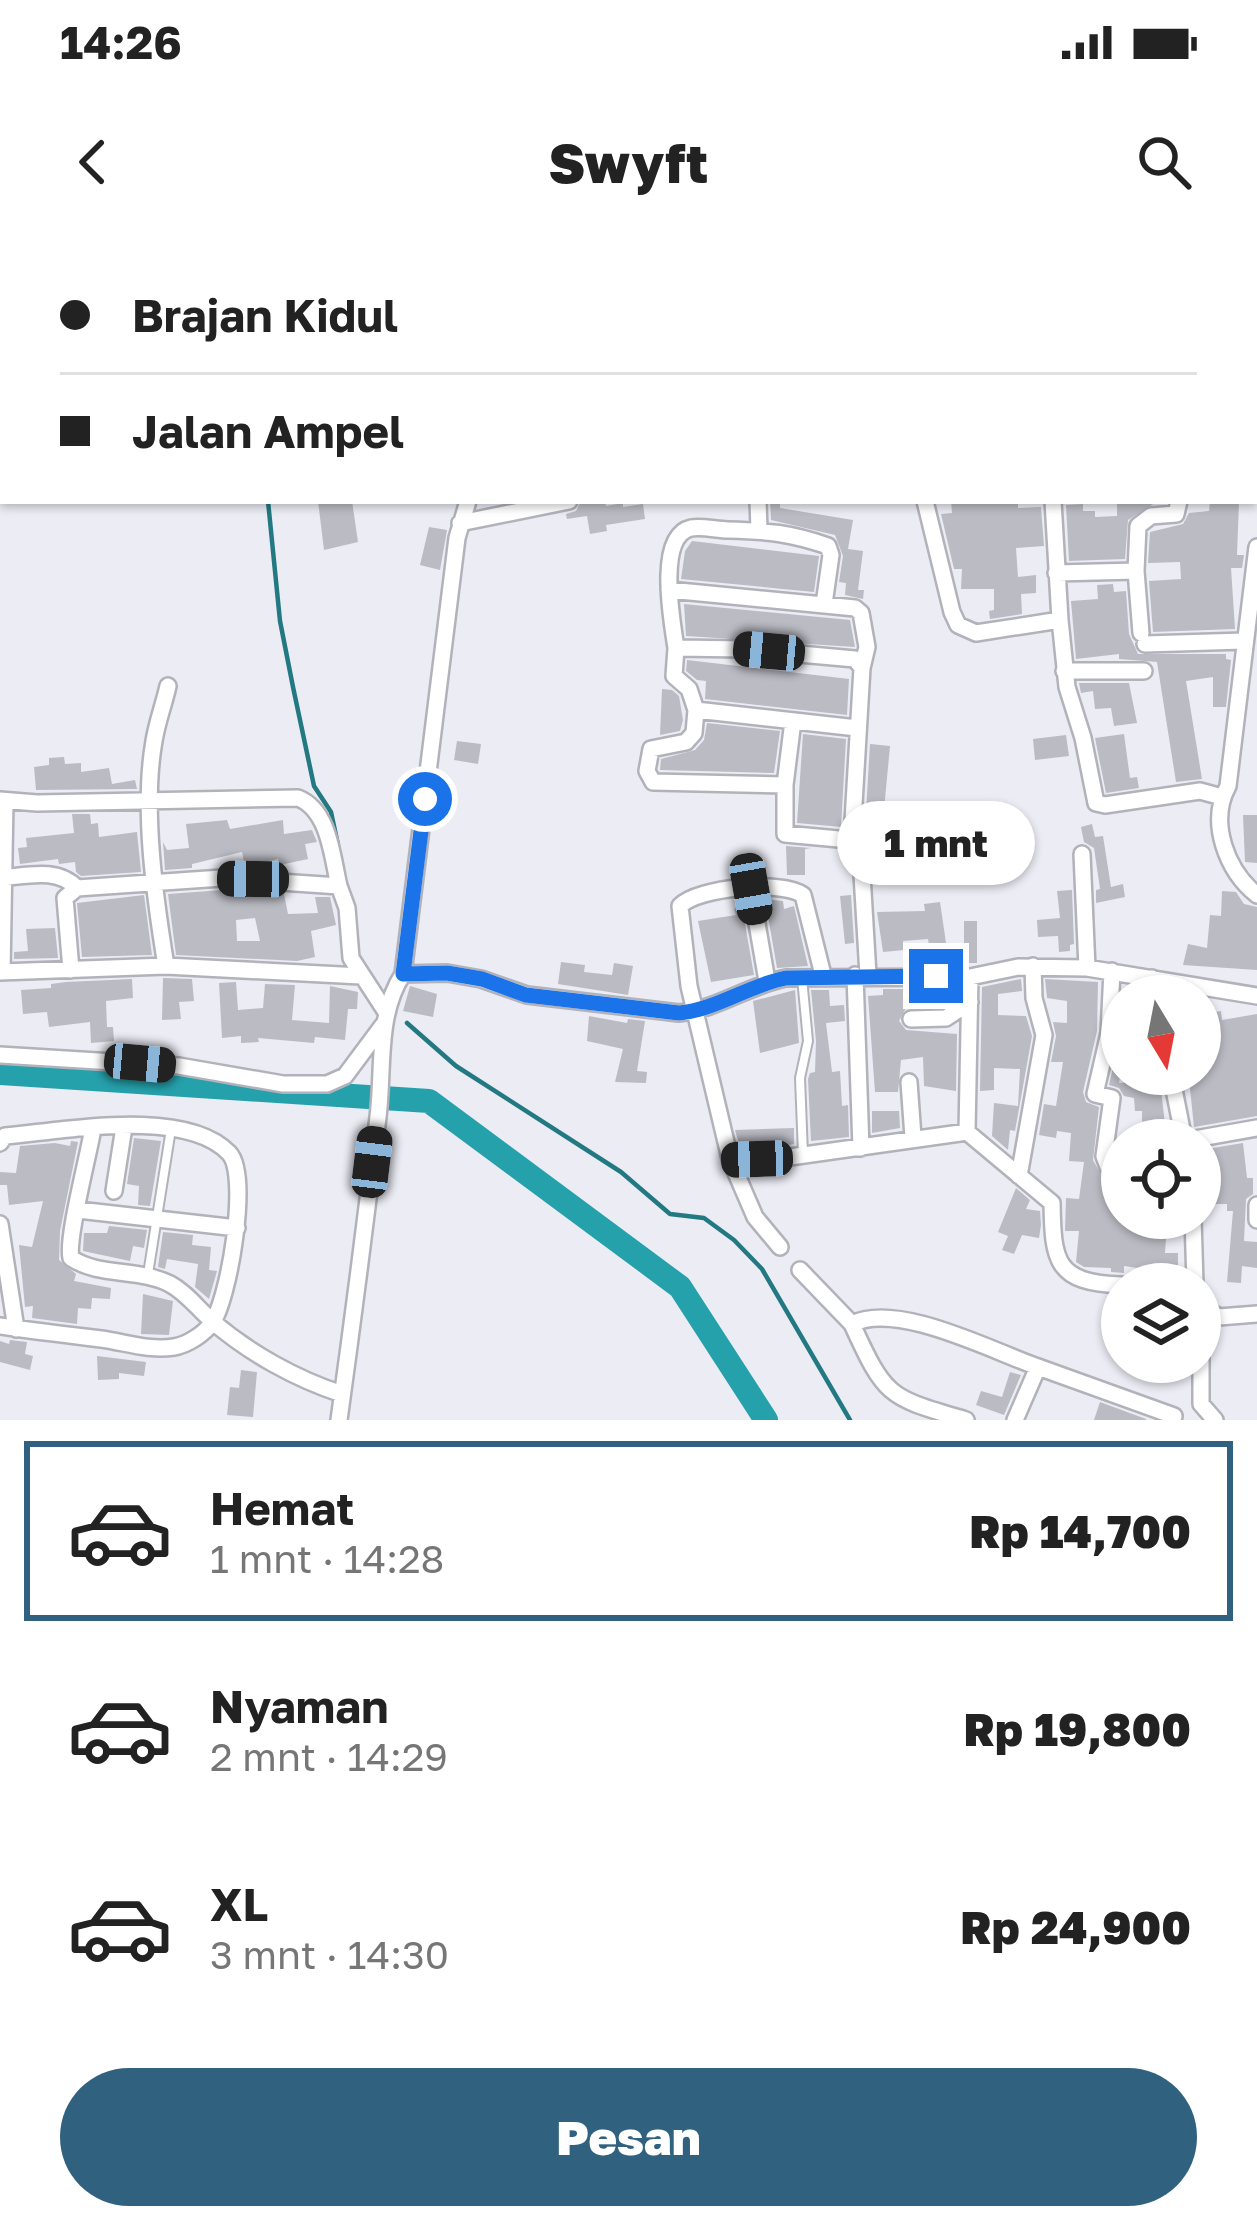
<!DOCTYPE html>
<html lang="id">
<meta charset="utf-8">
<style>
:root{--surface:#fff;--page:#f2f2f2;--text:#222;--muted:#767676;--line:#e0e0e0;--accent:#30617f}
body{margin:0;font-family:"Golos Text",sans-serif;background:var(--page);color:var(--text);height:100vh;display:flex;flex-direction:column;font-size:45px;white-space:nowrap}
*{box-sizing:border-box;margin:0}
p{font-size:39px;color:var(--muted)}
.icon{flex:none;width:66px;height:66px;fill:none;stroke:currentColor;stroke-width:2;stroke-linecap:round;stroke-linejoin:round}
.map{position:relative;height:1180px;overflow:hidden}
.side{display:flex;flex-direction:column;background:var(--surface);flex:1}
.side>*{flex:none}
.top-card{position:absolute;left:0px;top:0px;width:1257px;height:264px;box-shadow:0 3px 9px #0004;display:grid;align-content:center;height:264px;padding:0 60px;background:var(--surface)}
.needle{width:78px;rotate:170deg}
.fabs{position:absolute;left:1101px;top:735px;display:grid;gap:24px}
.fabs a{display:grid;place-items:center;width:120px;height:120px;border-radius:50%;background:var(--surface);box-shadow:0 3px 9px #0004;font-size:60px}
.end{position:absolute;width:54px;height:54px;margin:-27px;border:15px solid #1a73e8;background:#fff;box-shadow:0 0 0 6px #fff}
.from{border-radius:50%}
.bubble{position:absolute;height:84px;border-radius:42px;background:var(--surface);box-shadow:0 3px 9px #0004;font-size:39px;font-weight:800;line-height:84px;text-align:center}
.car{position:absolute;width:36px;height:72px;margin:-36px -18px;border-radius:15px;box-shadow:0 0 9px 3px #0007;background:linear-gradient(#222 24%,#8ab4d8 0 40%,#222 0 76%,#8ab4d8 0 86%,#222 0)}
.top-card b{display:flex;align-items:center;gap:42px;height:114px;font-size:45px}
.top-card b+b{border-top:3px solid var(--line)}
.top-card i{width:30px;height:30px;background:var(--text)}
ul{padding:21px 0 0;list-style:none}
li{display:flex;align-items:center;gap:36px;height:180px;margin:0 24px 18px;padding:0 36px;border:6px solid transparent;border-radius:0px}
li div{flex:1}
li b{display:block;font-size:45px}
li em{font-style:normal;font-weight:800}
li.on{border-color:var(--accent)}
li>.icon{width:108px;height:108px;stroke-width:1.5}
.primary-button{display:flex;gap:24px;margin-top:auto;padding:24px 60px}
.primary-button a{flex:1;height:138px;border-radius:72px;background:var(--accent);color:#fff;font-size:48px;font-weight:800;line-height:138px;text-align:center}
.status{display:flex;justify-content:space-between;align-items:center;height:84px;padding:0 60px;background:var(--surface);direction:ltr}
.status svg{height:33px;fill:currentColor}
header{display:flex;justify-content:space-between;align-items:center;height:156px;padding:0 60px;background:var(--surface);font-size:54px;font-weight:800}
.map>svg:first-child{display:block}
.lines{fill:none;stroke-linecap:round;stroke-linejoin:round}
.stream{stroke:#227982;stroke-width:4.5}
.river{stroke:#25a1ac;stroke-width:24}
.building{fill:#bbbbc4;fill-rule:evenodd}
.service-casing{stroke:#b2b2ba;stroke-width:12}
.minor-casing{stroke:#b2b2ba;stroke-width:20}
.service{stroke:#fff;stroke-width:8}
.minor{stroke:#fff;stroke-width:15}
.route{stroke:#1a73e8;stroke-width:15}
</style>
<div class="status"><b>14:26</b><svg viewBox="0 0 49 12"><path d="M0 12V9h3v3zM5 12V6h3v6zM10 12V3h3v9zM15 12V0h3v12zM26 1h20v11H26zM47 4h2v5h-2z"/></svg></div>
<header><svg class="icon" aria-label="back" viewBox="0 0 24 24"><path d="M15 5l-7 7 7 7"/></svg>Swyft<svg class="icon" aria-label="search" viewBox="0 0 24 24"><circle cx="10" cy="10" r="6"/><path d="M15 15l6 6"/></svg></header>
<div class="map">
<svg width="1257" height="1180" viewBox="0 0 1257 1180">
<rect width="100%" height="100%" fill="#ececf5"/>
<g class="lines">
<path class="stream" d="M243 0V3
M268 261 280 381 293 447 314 546 331 572 338 605
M407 783 456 826 621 932 670 974 704 978 734 1000 762 1029 850 1180"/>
<path class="river" d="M0 833 429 861 680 1047 766 1180"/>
</g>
<path class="building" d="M318 261H352L358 302 324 310Z
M581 261H605L606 266 623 263V267L643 264 645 279 606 285 607 291 590 294 587 276 567 279 566 274 576 271Z
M770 261H780V268L853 280 848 309 863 311 858 350H864L863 359 845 355 846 343 839 342 843 316 835 295 771 280Z
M951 261H1018V268L1041 267 1044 306 1016 308 1018 337 1036 335V353L1021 354 1022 374 990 379 989 371 994 370V349H961L962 329H954L941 274 952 273Z
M1117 261H1158L1128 280 1125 319 1069 321 1066 265 1083 264V271H1095V277L1117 276Z
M1210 261 1239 262 1237 315H1244L1242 328H1231L1235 389 1153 392 1149 341 1181 339 1180 322 1148 323 1150 292 1183 284 1189 273 1209 271Z
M429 287 447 290 440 330 420 325Z
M692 301 819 316 814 352 681 339 685 311Z
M1113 344 1114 352 1126 351 1129 394 1138 414H1226V419L1231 420 1226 467H1213V437L1186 441 1202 539 1176 542 1157 422 1119 419V414L1076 419 1071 361 1098 359 1097 345Z
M684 364 850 380 855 407 686 396Z
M687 420 849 439 847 475 705 459 706 441 697 440 686 431Z
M1079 443H1129L1137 483 1114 486 1111 468 1095 469 1093 451 1081 453Z
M662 449 672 450 679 456 683 480 680 491 660 495Z
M707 483 780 491 774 533 660 530 661 519 695 510 704 500Z
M803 494 846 499 841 587 797 583Z
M1124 494 1130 538 1137 537 1139 548 1106 553 1095 498Z
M1066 495 1069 516 1035 520 1033 499Z
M457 501 481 504 478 524 454 520Z
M870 504 890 506 882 591 865 589Z
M64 517 65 524 81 523V532L109 528 112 544 135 540 137 549 36 550 34 527 49 525V518Z
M72 574H90L91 584 98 583 99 597 137 592 141 632 81 636 76 632 75 622 59 624 58 619 20 624 18 608 27 607 26 598 74 593Z
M1243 575H1257V623L1245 622Z
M227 580 230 589 283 580 284 594 312 590 317 602 305 604 308 619 280 625 278 619 245 626 242 612 192 624V628L165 630 163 602 167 610 189 608 186 584Z
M1092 584 1095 597 1103 596 1111 647 1123 644 1125 657 1096 663V650L1100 649 1094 608 1084 602 1081 587Z
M786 606 811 608 805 609V635H787Z
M222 650 284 654 288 674 318 673 315 657H330L336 685 311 691 315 717 297 721 176 715 168 654ZM255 678 260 701H237L236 680Z
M1072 650 1074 704 1070 705V711L1059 712 1058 696 1038 697 1037 680 1060 678 1057 651Z
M1222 651 1236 652 1244 664 1257 667V730L1183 725 1188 704 1207 708 1210 675 1221 676Z
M144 655 152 715 82 717 77 663Z
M851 655 854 703 845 704 840 656Z
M765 659 783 661 784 669 794 666 808 726 777 728Z
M940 662 946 703 929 705 928 699 903 701 904 710 883 712 877 672 925 671 924 664Z
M742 667 754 735 711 742 698 681 736 675 734 669Z
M964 681H977V723H964Z
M55 688 58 718 14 719V712L28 711 26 689Z
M561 722 585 725 584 732 612 735 614 723 633 726 628 755 558 744Z
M163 738 192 739 194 761 179 762 181 779 162 780Z
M132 739 133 758 106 761 107 787H113L114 801 91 803 90 782 49 787 47 772 23 774 21 750 51 748V744L66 742Z
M1021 739 1022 751 998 754V775L1026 776 1032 796 1015 891 1010 890 1008 910 992 896 994 863 1018 866 1020 829 994 828V850L980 851 982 747Z
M1045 739 1098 742 1097 791 1083 852 1086 862 1099 867 1093 920 1103 938H1122V978H1149L1148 997 1166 998 1165 1013H1178V1025H1165V1032L1124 1026V1033L1111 1032V1028L1084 1027 1076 1022 1079 991H1065L1066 958 1079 959 1084 922 1069 921 1071 893 1057 891 1056 898 1039 895 1044 864 1056 866 1063 822H1051L1056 796 1053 782 1067 783V761L1047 758Z
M236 742 238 770 263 768 265 744 295 745 292 780 329 783 330 746 358 752 357 769H348L345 800 315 797 314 803 258 798 259 802 241 803V796L222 798 219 743Z
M410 746 437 754 433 777 403 771Z
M883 749H923V756L934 755 935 766 906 768 899 781 906 790 957 794 956 851 924 846 923 817 901 820 898 852H875L868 756 883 755Z
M795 750 799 803 760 813 753 761Z
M811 750H829L830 766 844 765 845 781 826 783 832 832 840 831 842 866 848 865 849 897 811 901 808 839 810 833 815 832 816 801Z
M1221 771 1222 780 1257 774V876L1194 887 1189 839 1200 837V775Z
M589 776 627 783 628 779 645 781 637 831 647 832 646 843 615 842 623 809 587 801Z
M1114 823 1122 824 1119 843 1160 841 1165 884 1142 885V871H1135L1134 858 1124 856 1119 848 1109 845Z
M872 871H899L900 888 872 893Z
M794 888V904L782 906 740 907 735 890Z
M134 898 161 901 150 966 138 965 139 946 127 944Z
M71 901 78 902 60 991 59 1020 76 1034 74 1041 111 1048 110 1059 92 1058 91 1069 78 1068 77 1084 32 1078 33 1066 25 1067 19 1005 32 1007 43 961 9 965 7 945H0V932L16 933 20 906 55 903 70 906Z
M1243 903 1247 938H1253V954L1246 959 1244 1001 1257 1002V1028L1242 1026 1241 1043 1227 1042 1233 971H1227V964H1206L1201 910Z
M1016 948 1030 960 1026 969 1040 971 1041 985 1039 998 1022 995 1014 1014 1002 1010 1008 996 998 992Z
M109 986 147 990 144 1008 133 1006 130 1021 83 1011 84 993H107Z
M163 992 193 995 192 1005 211 1007 209 1030 217 1031 209 1059 195 1047 198 1024 167 1019 165 1029 158 1027Z
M143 1054 173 1061 169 1095 141 1094Z
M10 1100 27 1102 25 1114 33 1116 30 1130 0 1122V1101L9 1104Z
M97 1116 146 1122 144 1136 119 1133V1139L98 1140Z
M241 1130 257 1132 253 1177 227 1175 230 1147 239 1148Z
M1010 1132 1021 1135 1004 1175 976 1165 981 1151 1002 1157Z
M1100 1162 1146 1179V1180H1094Z"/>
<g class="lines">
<defs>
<path id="service" d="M802 738 808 801 800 838 803 914
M148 1034 171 889"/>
<path id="minor" d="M317 0 318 3
M412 0V3
M993 0V3
M512 3V0
M904 3V0
M1073 3V0
M1254 77H1257
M1254 182H1257
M1254 240H1257
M758 261 759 289
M925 261 952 372 958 385 976 393 1060 380 1053 261
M460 283 569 261
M1257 307 1228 546C1208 583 1227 631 1257 655
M1136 331 1141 393
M1056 333 1136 331 1138 286 1151 276 1176 274 1179 261
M669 350 855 368 861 373 867 407 862 428 852 598
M824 364 831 315 828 306C790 293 768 291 728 290 717 290 703 286 691 288 656 296 672 381 676 408L744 409 855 419 862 428
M1060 380 1067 447 1083 498 1096 563 1105 565 1200 551 1222 557
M1145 404 1244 401
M676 408 674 436 689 449 696 470 857 488
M1064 431H1144
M696 470 694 493 686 502 651 509 647 531 653 542 785 545 793 481
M785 545V594L860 601 868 735
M0 560 37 563 298 558C329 570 332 616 339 646
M1082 614 1087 728
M0 638C27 636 57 627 77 648
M751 649 767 741
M166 726C155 658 142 569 154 501 157 482 164 464 168 446
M71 730 65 658 77 648 222 638 339 646 347 668 351 718 386 772
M1112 731 1109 793 1095 854 1112 858 1104 916 1108 927 1122 926
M0 732 166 726 361 736
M2 732 5 561
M403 734 447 733 481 739 527 755 679 773C716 770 749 745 786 738L970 737 1018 727 1087 728 1257 756
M823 735 803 655C782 640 698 647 680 666L689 746 730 919 783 918 967 892 1052 963C1053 1021 1055 1043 1122 1045
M855 735 861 908
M1152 738 1155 756
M911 779 946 778 970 762
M0 815 179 826 283 844H327L345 836 383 785
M1171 834 1184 900
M909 842 913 897
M93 888C89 914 66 999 71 1018 99 1037 139 1028 170 1044 187 1053 198 1069 212 1081 249 1113 296 1139 342 1154
M967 892 970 737
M1189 900 1257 888
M0 903 5 896C63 891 185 867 229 913 250 935 229 1059 212 1083 204 1094 187 1105 174 1107 149 1111 124 1102 101 1099 67 1095 33 1091 0 1086
M730 919 755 977 780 1007
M1019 936 1044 795 1034 758 1033 726
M114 951 124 887
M1257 965V980
M78 970 237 988
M1193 978 1195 1044
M0 984 16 1089
M800 1030 852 1084C897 1061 992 1111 1038 1127L1015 1180
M1200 1066 1219 1077 1257 1074
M1201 1070V1164L1215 1180
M852 1084C886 1159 889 1157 966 1180
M1038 1127 1174 1176 1173 1180
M339 1180C353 1079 366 978 378 877 384 829 376 775 403 734L457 298 468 261"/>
</defs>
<use href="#service" class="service-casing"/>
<use href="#minor" class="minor-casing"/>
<use href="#service" class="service"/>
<use href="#minor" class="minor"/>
</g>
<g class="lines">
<path class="route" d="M425 559 403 734 447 733 482 739 526 755 679 773C716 770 749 745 786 738L936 736"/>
</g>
</svg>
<div class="fabs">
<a><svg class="needle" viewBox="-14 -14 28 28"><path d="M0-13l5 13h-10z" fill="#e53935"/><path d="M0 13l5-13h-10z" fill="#767676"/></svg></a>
<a><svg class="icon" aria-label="locate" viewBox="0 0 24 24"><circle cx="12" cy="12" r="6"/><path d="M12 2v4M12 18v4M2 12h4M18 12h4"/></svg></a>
<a><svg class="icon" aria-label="layers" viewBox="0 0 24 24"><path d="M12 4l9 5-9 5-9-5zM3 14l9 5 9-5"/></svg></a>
</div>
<i class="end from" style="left:425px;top:559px"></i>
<i class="end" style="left:936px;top:736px"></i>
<div class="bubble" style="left:837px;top:561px;width:198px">1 mnt</div>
<i class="car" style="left:769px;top:411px;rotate:275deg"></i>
<i class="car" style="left:253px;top:639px;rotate:271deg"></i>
<i class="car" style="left:751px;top:649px;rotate:170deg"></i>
<i class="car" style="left:140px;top:823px;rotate:95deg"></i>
<i class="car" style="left:757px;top:919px;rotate:268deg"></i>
<i class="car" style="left:372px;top:922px;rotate:7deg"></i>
<div class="top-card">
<b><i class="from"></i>Brajan Kidul</b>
<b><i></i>Jalan Ampel</b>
</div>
</div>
<section class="side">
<ul>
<li class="on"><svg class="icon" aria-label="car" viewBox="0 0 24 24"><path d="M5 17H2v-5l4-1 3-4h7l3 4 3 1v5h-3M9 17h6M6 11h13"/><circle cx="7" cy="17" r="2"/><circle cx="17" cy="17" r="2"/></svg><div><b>Hemat</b><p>1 mnt · 14:28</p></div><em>Rp 14,700</em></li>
<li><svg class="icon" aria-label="car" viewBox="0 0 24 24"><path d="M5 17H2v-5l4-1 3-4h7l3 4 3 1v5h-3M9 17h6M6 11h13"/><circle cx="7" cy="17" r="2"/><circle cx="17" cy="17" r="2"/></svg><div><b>Nyaman</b><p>2 mnt · 14:29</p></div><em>Rp 19,800</em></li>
<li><svg class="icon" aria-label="car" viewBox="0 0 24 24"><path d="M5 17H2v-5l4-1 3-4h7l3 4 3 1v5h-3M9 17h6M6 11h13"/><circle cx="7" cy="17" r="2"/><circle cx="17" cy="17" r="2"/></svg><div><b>XL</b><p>3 mnt · 14:30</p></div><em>Rp 24,900</em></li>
</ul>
<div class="primary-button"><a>Pesan</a></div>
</section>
